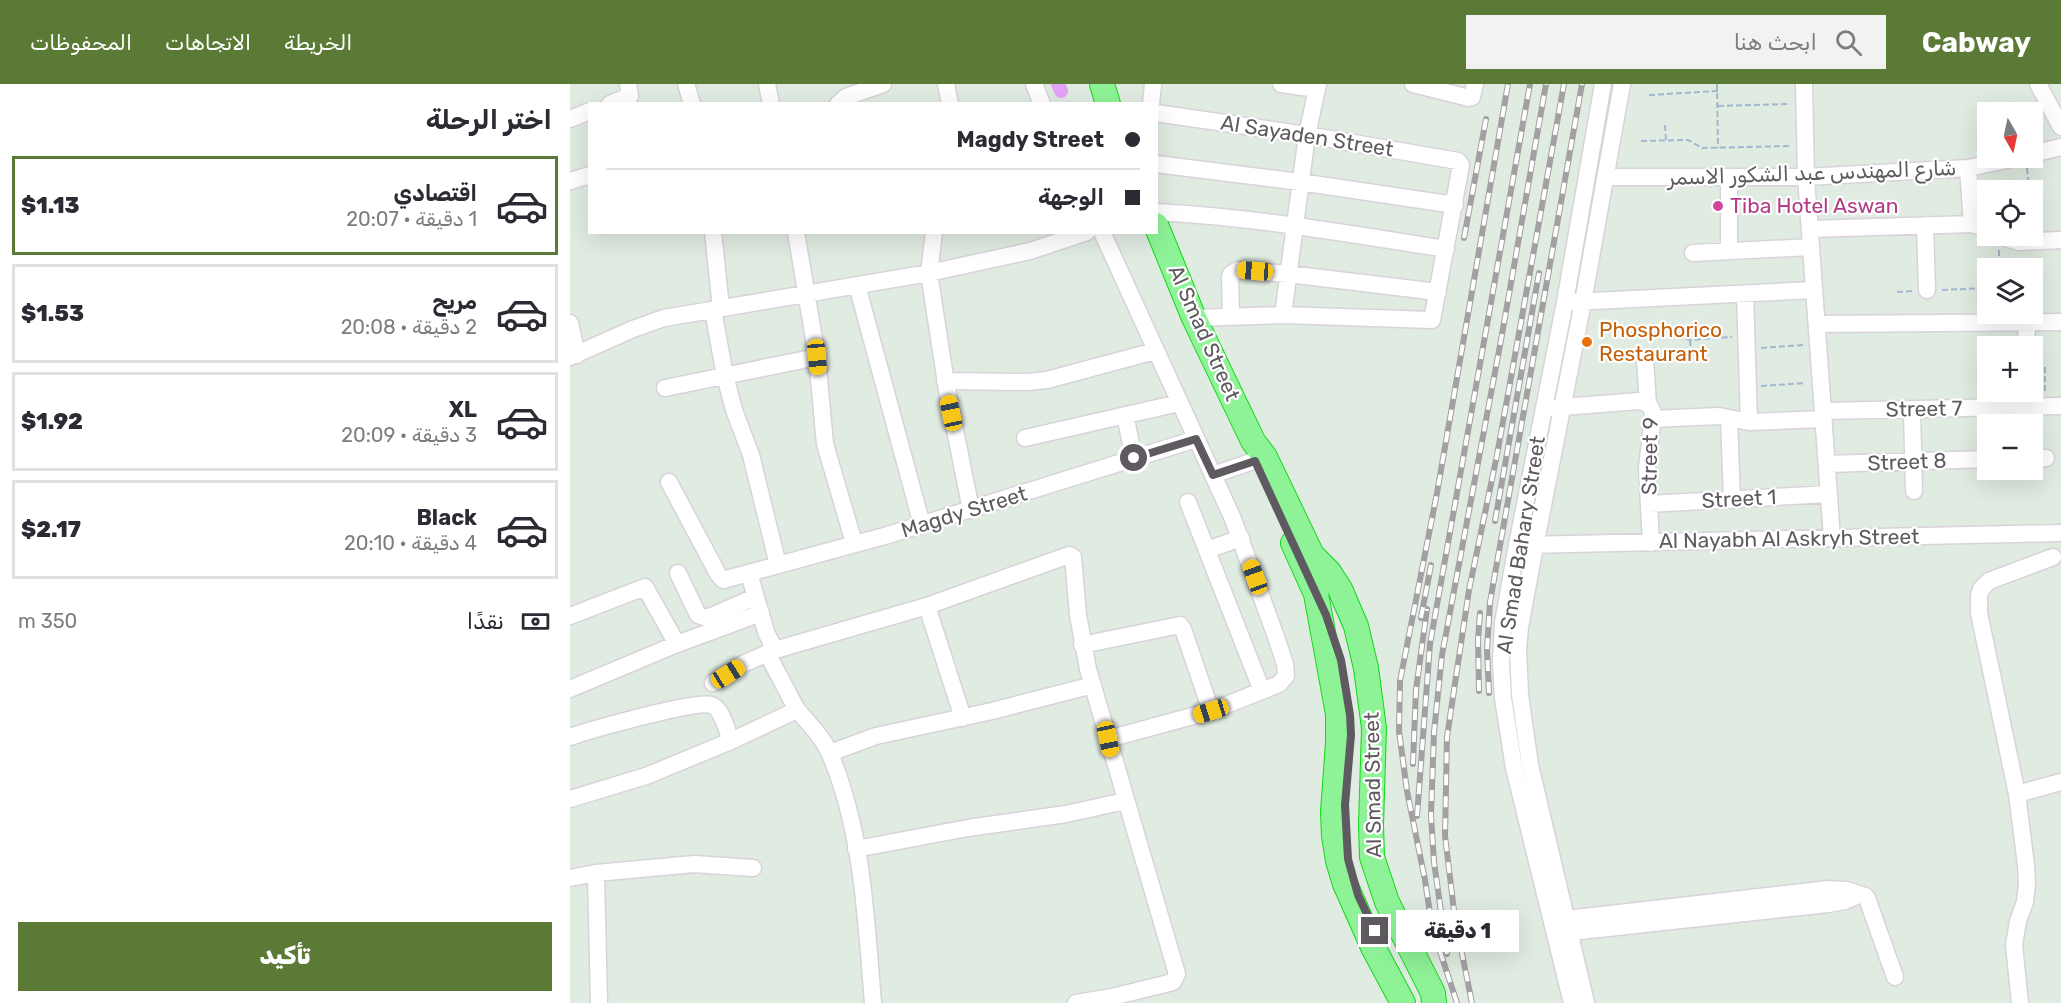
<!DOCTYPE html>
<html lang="ar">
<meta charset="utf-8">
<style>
:root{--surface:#fff;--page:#f2f2f3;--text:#2b2b33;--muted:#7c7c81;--line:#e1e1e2;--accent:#5b7a35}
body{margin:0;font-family:Rubik,Vazirmatn,sans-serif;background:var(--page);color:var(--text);direction:rtl;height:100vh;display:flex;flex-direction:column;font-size:22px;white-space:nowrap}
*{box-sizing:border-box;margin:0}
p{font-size:20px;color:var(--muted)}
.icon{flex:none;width:33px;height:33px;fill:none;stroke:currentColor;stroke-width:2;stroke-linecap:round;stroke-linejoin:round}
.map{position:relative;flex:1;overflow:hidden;direction:ltr}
.side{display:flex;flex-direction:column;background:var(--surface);width:570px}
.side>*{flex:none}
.hud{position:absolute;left:18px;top:18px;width:570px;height:132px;border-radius:0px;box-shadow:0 6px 24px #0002;direction:rtl;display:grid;align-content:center;height:132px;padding:0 18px;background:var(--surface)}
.needle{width:39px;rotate:171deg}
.buttons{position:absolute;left:1407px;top:18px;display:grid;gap:12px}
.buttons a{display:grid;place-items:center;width:66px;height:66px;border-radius:0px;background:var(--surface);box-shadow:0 6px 24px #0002;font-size:30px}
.end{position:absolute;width:27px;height:27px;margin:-14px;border:8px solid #5f5960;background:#fff;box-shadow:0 0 0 3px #fff}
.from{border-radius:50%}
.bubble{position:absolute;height:42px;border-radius:0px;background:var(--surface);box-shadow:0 6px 24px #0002;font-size:20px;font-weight:800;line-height:42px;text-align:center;direction:rtl}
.car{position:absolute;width:18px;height:36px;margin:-18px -9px;border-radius:8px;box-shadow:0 0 4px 2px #0007;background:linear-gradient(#f5c518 24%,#345 0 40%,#f5c518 0 76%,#345 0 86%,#f5c518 0)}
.hud b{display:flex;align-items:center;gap:21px;height:57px;font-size:22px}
.hud b+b{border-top:2px solid var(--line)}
.hud i{width:15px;height:15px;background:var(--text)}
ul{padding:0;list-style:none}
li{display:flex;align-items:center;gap:18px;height:99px;margin:0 12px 9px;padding:0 6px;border:3px solid var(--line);border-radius:0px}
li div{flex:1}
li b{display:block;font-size:22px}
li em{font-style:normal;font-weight:800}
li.selected{border-color:var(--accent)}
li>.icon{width:54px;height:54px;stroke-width:1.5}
h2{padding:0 18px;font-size:27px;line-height:72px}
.pay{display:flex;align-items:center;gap:15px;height:66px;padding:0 18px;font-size:22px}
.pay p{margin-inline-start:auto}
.primary-button{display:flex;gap:12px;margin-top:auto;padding:12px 18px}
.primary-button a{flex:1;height:69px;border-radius:0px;background:var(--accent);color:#fff;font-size:24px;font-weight:800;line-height:69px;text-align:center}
header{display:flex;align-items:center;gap:36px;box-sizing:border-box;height:84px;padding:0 30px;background:var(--accent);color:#fff}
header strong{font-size:28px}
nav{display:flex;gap:33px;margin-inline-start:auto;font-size:21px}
.search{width:420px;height:54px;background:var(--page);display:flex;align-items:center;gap:15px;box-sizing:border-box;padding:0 21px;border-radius:0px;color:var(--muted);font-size:22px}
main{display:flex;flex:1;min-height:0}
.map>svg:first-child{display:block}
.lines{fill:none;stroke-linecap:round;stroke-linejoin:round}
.canal{stroke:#e4a4f7;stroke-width:14}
.minor-casing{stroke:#d9d3d9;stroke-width:19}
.highway-casing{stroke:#12d817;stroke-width:26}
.path{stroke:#a2b5d1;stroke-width:2;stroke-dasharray:6 3;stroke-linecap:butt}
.minor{stroke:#fff;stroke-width:16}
.highway{stroke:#8ef397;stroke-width:24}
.rail-casing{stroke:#a2a0a3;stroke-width:6}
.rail{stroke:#fff;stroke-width:4;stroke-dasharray:11;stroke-linecap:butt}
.route{stroke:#5f5960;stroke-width:8}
.hotel-dot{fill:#d1479c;stroke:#fff;stroke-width:2}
.food-dot{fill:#e8710a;stroke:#fff;stroke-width:2}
.labels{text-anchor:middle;stroke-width:4.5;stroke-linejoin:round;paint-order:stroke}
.street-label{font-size:21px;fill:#5f5960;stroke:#fff}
.hotel-label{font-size:21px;fill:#b23c85;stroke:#fff;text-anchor:start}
.food-label{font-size:21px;fill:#c56008;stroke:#fff;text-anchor:start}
</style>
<header>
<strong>Cabway</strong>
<div class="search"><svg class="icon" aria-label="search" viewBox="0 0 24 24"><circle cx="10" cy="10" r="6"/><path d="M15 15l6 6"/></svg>ابحث هنا</div>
<nav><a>الخريطة</a><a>الاتجاهات</a><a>المحفوظات</a></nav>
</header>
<main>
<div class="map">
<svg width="1491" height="919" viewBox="0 0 1491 919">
<rect width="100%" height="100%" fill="#e0ebe1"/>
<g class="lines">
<path class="canal" d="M488 0 491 7"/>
<defs>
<path id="minor" d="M116 0 122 20
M197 0 201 20
M376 0 380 20
M464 0 472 20
M711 0 747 5
M843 0 899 14 902 13 905 0
M1234 0 1236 93 1262 454
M1468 0 1491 43
M40 20 60 12 58 0
M268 20 276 13 313 0
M581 20 583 0
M586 29 737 51 888 77 891 81 862 236 713 231 624 234
M0 35 20 27
M1462 70 1491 63
M586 80 730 98 885 121
M1398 84 1402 140
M1036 93H1236L1398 84 1446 74
M0 97 20 91
M586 128C684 133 780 150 876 165
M1355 141 1357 206
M1240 145 1402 140 1418 145
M143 148 151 224
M226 148 247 273 255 360 284 459
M364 148 359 189 377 306 401 426
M532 148 663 435 705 550 715 580 716 592 709 600 641 627 538 655
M1429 152 1449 158 1491 156
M1159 167V93
M1123 169 1241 163
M287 201 352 441
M1175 210 1179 338
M1003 218 1244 206
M143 226 155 292 164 326 181 371 208 481
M661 231 660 193 661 190 668 186 718 190 868 208
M713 231 737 51 748 0
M0 239 7 271
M1247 240 1491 238
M1456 262 1457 238
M0 273 63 245 94 234 359 189 460 167 517 148
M1075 276 1078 320
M375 297 458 298 477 296 585 267
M95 304 247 273
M980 324 1069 317C1077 318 1082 322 1083 331L1077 384 1081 459
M1342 325 1344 407
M1253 327 1491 322
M555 331 564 374
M1159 334 1162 416
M1083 335 1149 332 1179 338 1254 335
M455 354 609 319
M1462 374H1476
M1257 380 1418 375
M643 391 695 373
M99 398 148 490 153 496 318 451 626 355
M618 418 692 607
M1079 420 1259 410
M956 461 1491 449
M637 466 671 454
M108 489 128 531 137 534 185 513
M179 489 196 548 205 566
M357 522 393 634
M0 532 75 503 107 560
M512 561 610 541 613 545 641 627
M197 569 227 626
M143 599 173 580 205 566 357 522 499 471 503 473 508 531 518 585 607 890 603 898 542 913 506 919
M0 605 107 560 191 529
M0 653C20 646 126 616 141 621 152 624 157 647 161 657
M260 669 306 652 422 627 523 601
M1447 710 1491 698
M0 715 76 692 161 657 227 626C239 639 253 654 260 670 293 748 296 836 303 919
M286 765 398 744 496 730 555 717
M0 794 26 789
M988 836 1258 805 1276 806 1295 812 1297 814 1325 893
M992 849 1258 820 1275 817 1289 811
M29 919 26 789 124 780 183 784
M1002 919 944 684 933 614 931 578 933 539 947 461 995 218 1033 0
M1016 919 960 681 950 611 948 566 950 543 965 462 1013 218 1052 0
M1450 919 1444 861 1448 837 1455 818 1457 799 1456 781 1447 710 1409 529V512L1411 505 1419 497 1483 473"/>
<path id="highway" d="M532 0 538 20
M586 141 624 234 683 357 695 373 742 471 759 488 770 505 786 542 796 584 804 644 801 741 802 773 817 818 863 909 864 919
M723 459 746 510 768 630V658L763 728 764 752 768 777 775 800 803 863 833 919"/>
</defs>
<use href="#minor" class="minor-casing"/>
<use href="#highway" class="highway-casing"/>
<path class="path" d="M1147 0 1148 64
M1079 11 1148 7
M1148 22 1220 20
M1095 41 1096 57
M1071 57 1118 56 1132 64 1220 62
M1457 84 1458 97
M1429 166V184
M1372 206 1418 204
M1327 208 1343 207
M1080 253H1106L1120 256 1162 253
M1120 256 1122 275
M1191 264 1233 261
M1191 302 1236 299
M1475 307V281"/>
<use href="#minor" class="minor"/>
<use href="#highway" class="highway"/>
<defs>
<path id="rail" d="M894 154 916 35
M925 437 969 189
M851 534 861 481
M909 607 908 556 910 529
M919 609 917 566 920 518 1012 0
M843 680 846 606 857 525
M847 732 860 560 960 0
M877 870 864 778 861 731 864 648 872 571 931 256 976 0
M887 919 862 843 855 796 837 707 829 647 830 597 867 409 938 0
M902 919 885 835 875 752 877 653 899 506 927 371 994 0"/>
</defs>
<use href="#rail" class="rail-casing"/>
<use href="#rail" class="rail"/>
</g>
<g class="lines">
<path class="route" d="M564 374 626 355 643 391 685 377 756 531 771 576 780 631 781 651 775 721 778 775 788 811 805 847"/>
</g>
<circle class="hotel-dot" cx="1148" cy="122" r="6"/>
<circle class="food-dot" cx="1017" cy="258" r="6"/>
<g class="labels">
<g class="street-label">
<text transform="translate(737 52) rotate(9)" y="7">Al Sayaden Street</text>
<text transform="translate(1242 89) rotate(-2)" y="7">شارع المهندس عبد الشكور الاسمر</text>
<text transform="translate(634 249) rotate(66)" y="7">Al Smad Street</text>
<text transform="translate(1354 325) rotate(-1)" y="7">Street 7</text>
<text transform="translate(1080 372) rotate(-89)" y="7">Street 9</text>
<text transform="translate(1337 378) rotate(-2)" y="7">Street 8</text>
<text transform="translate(1169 415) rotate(-3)" y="7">Street 1</text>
<text transform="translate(394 428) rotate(-17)" y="7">Magdy Street</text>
<text transform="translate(1219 455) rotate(-1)" y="7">Al Nayabh Al Askryh Street</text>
<text transform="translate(951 461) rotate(-81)" y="7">Al Smad Bahary Street</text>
<text transform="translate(803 701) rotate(-91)" y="7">Al Smad Street</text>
</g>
<g class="hotel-label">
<text x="1160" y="129">Tiba Hotel Aswan</text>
</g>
<g class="food-label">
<text x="1029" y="253">Phosphorico<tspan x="1029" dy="24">Restaurant</tspan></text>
</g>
</g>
</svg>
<div class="buttons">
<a><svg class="needle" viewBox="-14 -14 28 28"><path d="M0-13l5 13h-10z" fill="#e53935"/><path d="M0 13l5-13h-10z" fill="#7c7c81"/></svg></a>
<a><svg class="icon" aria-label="locate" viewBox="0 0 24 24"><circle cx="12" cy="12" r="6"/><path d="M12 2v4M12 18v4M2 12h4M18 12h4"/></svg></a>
<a><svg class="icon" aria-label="layers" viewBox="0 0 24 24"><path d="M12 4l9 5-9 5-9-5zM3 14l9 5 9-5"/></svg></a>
<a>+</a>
<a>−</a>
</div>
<i class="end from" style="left:564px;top:374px"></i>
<i class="end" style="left:805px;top:847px"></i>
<div class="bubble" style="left:826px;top:826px;width:123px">1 دقيقة</div>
<i class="car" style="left:685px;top:187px;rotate:274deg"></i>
<i class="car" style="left:247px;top:273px;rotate:175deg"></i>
<i class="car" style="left:381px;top:329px;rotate:348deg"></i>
<i class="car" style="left:685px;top:493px;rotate:340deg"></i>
<i class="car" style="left:158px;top:590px;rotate:58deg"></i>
<i class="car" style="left:641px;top:627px;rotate:253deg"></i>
<i class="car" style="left:538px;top:655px;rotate:168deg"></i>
<div class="hud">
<b><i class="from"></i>Magdy Street</b>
<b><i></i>الوجهة</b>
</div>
</div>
<section class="side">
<h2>اختر الرحلة</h2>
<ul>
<li class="selected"><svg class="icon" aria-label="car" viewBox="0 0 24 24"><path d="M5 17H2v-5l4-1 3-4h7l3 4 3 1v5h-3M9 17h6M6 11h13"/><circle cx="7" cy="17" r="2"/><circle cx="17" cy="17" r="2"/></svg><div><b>اقتصادي</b><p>1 دقيقة · 20:07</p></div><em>$1.13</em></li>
<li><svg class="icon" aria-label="car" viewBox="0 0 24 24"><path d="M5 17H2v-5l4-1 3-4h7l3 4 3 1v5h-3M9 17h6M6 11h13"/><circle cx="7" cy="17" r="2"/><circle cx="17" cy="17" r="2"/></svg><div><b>مريح</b><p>2 دقيقة · 20:08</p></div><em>$1.53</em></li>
<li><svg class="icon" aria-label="car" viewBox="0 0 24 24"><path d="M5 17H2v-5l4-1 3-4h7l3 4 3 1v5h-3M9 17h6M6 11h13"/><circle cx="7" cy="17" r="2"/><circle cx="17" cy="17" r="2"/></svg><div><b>XL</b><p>3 دقيقة · 20:09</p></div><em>$1.92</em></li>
<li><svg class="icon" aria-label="car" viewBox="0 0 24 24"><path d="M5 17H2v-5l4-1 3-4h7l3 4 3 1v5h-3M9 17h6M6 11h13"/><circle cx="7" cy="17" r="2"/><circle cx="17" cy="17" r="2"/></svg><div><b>Black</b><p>4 دقيقة · 20:10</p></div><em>$2.17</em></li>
</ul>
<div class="pay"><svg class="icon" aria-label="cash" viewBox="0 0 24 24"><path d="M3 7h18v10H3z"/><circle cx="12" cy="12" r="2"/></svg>نقدًا<p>350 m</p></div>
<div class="primary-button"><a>تأكيد</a></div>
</section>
</main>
